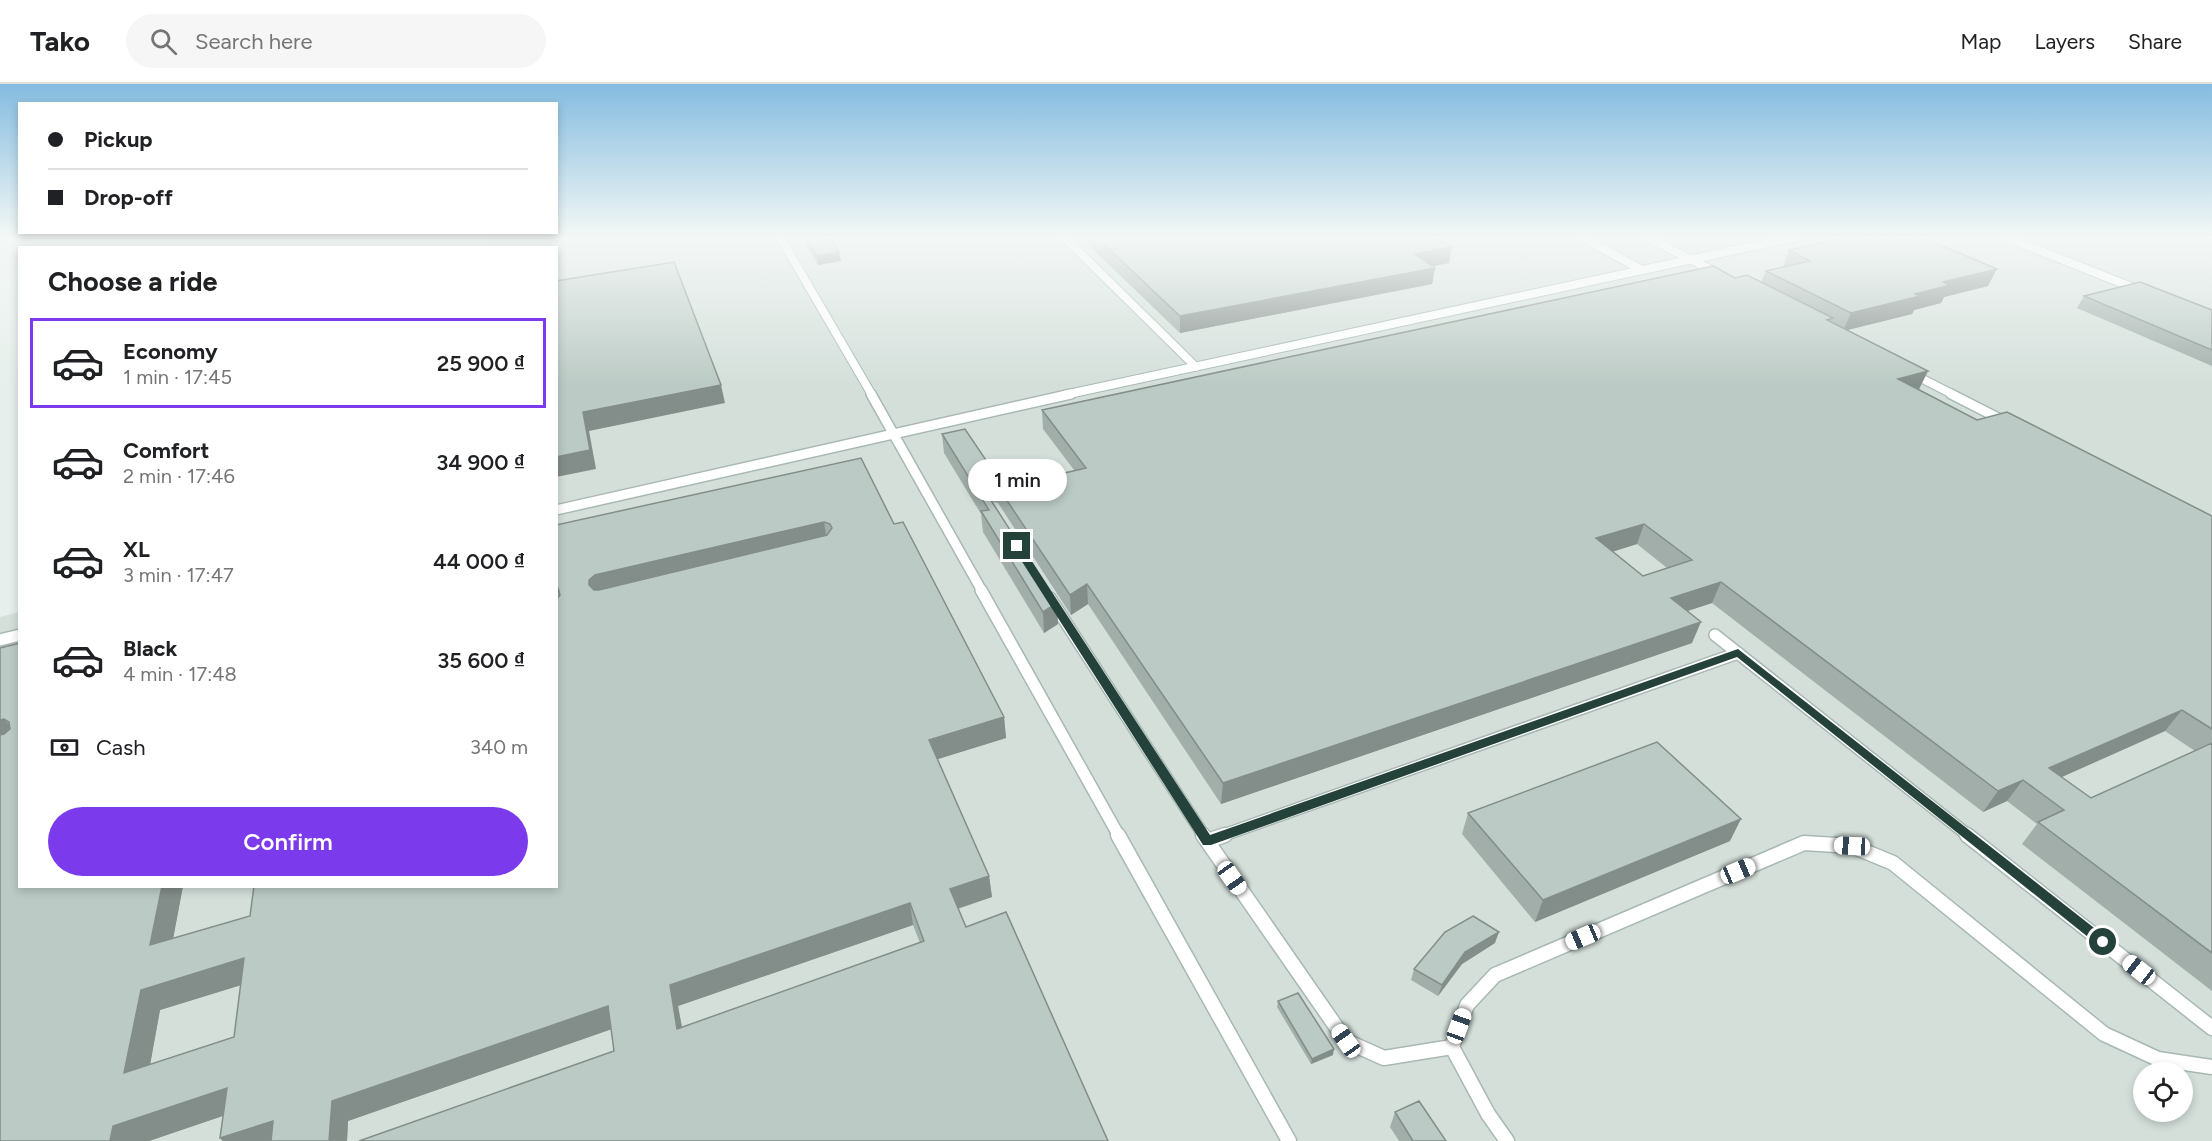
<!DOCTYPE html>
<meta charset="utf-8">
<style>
:root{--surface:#fff;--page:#f6f6f6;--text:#202124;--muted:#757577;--line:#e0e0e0;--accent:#7c3aed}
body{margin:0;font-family:Figtree,sans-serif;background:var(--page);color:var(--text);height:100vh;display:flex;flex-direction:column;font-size:22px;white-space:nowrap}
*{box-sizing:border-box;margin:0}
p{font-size:20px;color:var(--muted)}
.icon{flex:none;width:33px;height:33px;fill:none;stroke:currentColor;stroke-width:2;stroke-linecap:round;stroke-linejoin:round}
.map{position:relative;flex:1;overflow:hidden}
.side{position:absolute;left:18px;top:162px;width:540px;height:642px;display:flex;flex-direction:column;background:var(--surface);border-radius:0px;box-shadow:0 3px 9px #0003}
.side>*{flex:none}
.hud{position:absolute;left:18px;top:18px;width:540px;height:132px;border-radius:0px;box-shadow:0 3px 9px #0003;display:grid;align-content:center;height:132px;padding:0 30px;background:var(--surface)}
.tools{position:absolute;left:2133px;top:978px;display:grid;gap:12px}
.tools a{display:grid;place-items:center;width:60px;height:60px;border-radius:50%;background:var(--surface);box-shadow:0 3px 9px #0003;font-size:30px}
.end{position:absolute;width:27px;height:27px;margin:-14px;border:8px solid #24423a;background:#fff;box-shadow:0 0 0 3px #fff}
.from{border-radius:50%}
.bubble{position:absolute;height:42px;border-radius:21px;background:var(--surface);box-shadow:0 3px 9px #0003;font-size:20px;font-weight:600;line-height:42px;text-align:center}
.car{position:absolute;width:18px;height:36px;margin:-18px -9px;border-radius:8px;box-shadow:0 0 4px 2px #0007;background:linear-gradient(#fff 24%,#345 0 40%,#fff 0 76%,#345 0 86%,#fff 0)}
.hud b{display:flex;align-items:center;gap:21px;height:57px;font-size:22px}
.hud b+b{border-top:2px solid var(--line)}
.hud i{width:15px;height:15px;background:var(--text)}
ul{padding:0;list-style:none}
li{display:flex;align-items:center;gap:18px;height:90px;margin:0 12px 9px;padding:0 18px;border:3px solid transparent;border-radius:0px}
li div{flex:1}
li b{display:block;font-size:22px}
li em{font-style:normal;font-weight:600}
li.selected{border-color:var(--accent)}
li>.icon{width:54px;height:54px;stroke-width:1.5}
h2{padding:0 30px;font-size:27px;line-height:72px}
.pay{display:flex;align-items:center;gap:15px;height:66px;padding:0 30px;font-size:22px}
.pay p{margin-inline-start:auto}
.button{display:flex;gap:12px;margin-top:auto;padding:12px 30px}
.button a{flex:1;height:69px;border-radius:36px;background:var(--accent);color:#fff;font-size:24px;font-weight:600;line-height:69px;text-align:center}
header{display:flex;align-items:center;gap:36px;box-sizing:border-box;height:84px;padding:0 30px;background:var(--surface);border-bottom:2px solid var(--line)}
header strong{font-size:28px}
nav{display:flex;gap:33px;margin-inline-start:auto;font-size:21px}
.search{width:420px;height:54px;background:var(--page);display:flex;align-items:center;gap:15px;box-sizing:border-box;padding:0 21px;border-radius:33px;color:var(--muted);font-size:22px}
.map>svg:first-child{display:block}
.built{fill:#d4dfda;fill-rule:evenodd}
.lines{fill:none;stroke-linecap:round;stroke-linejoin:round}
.lane-far3-casing{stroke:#a8b8b2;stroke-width:10}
.lane-far2-casing{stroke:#a8b8b2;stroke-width:12}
.lane-far1-casing{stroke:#a8b8b2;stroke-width:14}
.lane-casing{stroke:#a8b8b2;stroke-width:17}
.lane-far3{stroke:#fff;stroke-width:8}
.lane-far2{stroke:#fff;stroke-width:9}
.lane-far1{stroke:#fff;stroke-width:11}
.lane{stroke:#fff;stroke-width:14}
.wall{fill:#a1aea9;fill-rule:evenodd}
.shaded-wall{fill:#838d89}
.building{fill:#bbcac4;stroke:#838d89;stroke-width:1.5;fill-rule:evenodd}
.route{fill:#24423a}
</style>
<header>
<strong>Tako</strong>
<div class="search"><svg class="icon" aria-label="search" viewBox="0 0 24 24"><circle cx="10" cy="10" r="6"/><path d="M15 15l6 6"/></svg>Search here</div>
<nav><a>Map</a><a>Layers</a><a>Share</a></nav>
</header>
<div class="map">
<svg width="2212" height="1057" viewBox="0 0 2212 1057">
<rect width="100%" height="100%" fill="#e6efeb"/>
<path class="built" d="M491 153H2212V1057H0V533L19 528 20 802H556V164L492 163ZM2144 988H2182V1028H2144Z"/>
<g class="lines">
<defs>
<path id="lane-far3" d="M780 153 872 311
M1064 153 1196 283
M1582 153 1642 186
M1647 153 1719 190
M2006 153 2139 206
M1911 289 1954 311
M1064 311 1795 153"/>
<path id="lane-far2" d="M871 310 982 507
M1951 310 2004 337
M556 426 1071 310"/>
<path id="lane-far1" d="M981 506 1119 752
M1050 514 1204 752
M1715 551 1969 752
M0 556 20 551
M1221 752 1738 569"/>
<path id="lane" d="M1118 751 1289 1057
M1203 751 1346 957 1384 974 1452 963
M1967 751 2212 944
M1207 757 1225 751
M1507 1057 1488 1030 1452 963 1467 921 1495 891 1804 759 1852 762 1893 779 2104 950 2158 975 2212 983"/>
</defs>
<use href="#lane-far3" class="lane-far3-casing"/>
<use href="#lane-far2" class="lane-far2-casing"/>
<use href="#lane-far1" class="lane-far1-casing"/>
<use href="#lane" class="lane-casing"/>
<use href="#lane-far3" class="lane-far3"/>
<use href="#lane-far2" class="lane-far2"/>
<use href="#lane-far1" class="lane-far1"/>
<use href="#lane" class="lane"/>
</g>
<path class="wall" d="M801 153H830L839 168 841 177 818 181Z
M1080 153H1436L1449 179 1433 182 1435 184 1432 200 1180 249Z
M1789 166 1988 202 1944 213 1941 219 1914 226 1912 230 1848 246 1928 287 1919 305 1977 336 2212 432V907L2022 760 2037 740 2007 717 1983 728 1712 519 1687 527 1692 559 1221 720 1088 520 1071 531 998 419 992 418 1058 540 1044 549 983 448 981 430 944 369 942 350 1004 403 1074 386 1043 345 1042 326 1735 194 1761 198 1766 187 1783 183ZM1637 460 1667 484 1643 492 1612 468ZM2165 647 2195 667 2091 714 2061 693Z
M2084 212 2212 226V282L2077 224Z
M861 374 894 440 903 438 1004 633 1006 654 937 675 989 792 992 813 958 825 966 843 1006 828 1108 1057H359L614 967 611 945 348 1037 347 1057H223L220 1054 223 1032 149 1057H0V564L20 559V802H183L173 854 250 832 254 802H556V441ZM913 841 920 859 682 943 678 922ZM241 901 234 953 150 980 160 926Z
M1468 729 1730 757 1535 838 1462 750Z
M1495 859 1462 880 1438 912 1411 896 1414 885Z
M1278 917 1333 971 1311 980 1277 923Z
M1395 1028 1446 1057H1399L1390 1043Z"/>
<path class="shaded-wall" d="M1452 163 1449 179 1412 186 1415 170Z
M839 168 841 177 818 181 817 172Z
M1435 184 1432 200 1180 249V232Z
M1997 185 1988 202 1944 213 1941 219 1914 226 1912 230 1843 247 1851 229 1915 210 1943 198Z
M1928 287 1919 305 1898 295Z
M721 301 725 319 589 347 596 385 556 393V373L583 328Z
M987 397 989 417 986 420 984 401Z
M824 438 827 458 597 516 589 501V496L595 491Z
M1644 440 1637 460 1589 475 1596 454Z
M1721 498 1712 519 1663 535 1671 514Z
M1087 500 1088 520 1071 531 1070 511Z
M1057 519 1058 540 1044 549 1043 528Z
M1701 538 1692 559 1221 720 1223 699Z
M2182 626 2165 647 2035 705 2049 684Z
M1004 633 1006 654 932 677 929 656Z
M4 635 20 653 0 661V636Z
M2023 696 2007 717 1983 728 1998 707Z
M1741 735 1730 757 1535 838 1543 816Z
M989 792 992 813 953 826 950 805Z
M162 802H183L168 882 150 861Z
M910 819 913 841 678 922 686 966 677 945 670 901Z
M1499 848 1495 859 1462 880 1438 912 1442 901 1465 868Z
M244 874 261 895 160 926 145 1009 124 989 141 906Z
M608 922 618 943 348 1037 347 1057H329L332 1017Z
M1334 965 1333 971 1311 980 1312 975Z
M227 1004 246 1024 149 1057H110L113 1042Z
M273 1037 290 1057H223L220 1054Z"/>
<path class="building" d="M805 153H830L839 168 817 172Z
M1096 153H1436L1452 163 1415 170 1435 184 1180 232Z
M1848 153H1865L1875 158 1895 153H1898L1903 156 1913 153H1922L1997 185 1943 198 1950 201 1915 210 1920 212 1851 229 1766 187 1810 177 1789 166Z
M674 178 721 301 583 328 590 366 556 373V197Z
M1713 182 1735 194 1747 191 1833 234 1827 236 1928 287 1898 295 1977 336 2007 328 2212 432V645L2182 626 2049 684 2091 714 2212 659V869L2038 738 2064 726 2023 696 1998 707 1721 498 1671 514 1701 538 1223 699 1087 500 1070 511 996 400 987 397 984 401 985 407 1057 519 1043 528 981 427 989 426 942 350 965 345 1004 403 1086 384 1042 326ZM1644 440 1692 476 1643 492 1596 454Z
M2140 198 2212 226V266L2084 212Z
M861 374 894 440 903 438 1004 633 929 656 989 792 950 805 966 843 1006 828 1108 1057H359L614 967 608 922 332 1017 329 1057H271L273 1037 220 1054 227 1004 113 1042 110 1057H0V651L4 650 10 645 9 638 4 635 0 636V564L20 559V802H162L150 861 250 832 254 802H556V516L560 511 558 504 556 503V441ZM824 438 830 440 832 444 827 451 599 506H594L589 501V496L595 491ZM910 819 924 857 677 945 670 901ZM244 874 234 953 124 989 141 906Z
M1657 658 1741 735 1543 816 1468 729Z
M1473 832 1499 848 1465 868 1442 901 1414 885 1445 848Z
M1298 909 1334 965 1312 975 1278 917Z
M1419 1017 1446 1057H1413L1395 1028Z"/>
<linearGradient id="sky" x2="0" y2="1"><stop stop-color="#84bce0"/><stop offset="0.51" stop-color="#f4f8f6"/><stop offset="1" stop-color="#f4f8f6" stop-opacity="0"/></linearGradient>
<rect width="2212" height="301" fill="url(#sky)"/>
<path class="route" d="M1014 460 1022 462 1210 751 1738 565 2107 854 2109 858 2107 861H2098L1737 573 1211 761H1203L1012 462Z"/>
</svg>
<div class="tools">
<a><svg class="icon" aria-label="locate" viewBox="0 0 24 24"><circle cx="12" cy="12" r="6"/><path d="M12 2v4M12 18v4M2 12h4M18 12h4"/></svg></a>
</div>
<i class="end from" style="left:2103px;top:858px"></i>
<i class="end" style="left:1017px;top:462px"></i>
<div class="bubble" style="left:968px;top:375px;width:99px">1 min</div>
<i class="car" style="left:1852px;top:762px;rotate:273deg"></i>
<i class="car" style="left:1738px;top:787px;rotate:67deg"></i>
<i class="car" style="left:1232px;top:794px;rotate:145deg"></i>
<i class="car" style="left:1583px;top:853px;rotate:247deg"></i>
<i class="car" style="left:2139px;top:886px;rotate:308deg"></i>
<i class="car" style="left:1459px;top:942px;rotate:20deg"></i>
<i class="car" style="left:1346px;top:957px;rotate:325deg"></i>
<div class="hud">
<b><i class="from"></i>Pickup</b>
<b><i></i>Drop-off</b>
</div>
<section class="side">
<h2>Choose a ride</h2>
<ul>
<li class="selected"><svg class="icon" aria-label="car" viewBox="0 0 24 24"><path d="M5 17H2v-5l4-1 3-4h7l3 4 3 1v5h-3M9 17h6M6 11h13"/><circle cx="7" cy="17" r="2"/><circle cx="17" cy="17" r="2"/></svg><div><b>Economy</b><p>1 min · 17:45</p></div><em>25 900 ₫</em></li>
<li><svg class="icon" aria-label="car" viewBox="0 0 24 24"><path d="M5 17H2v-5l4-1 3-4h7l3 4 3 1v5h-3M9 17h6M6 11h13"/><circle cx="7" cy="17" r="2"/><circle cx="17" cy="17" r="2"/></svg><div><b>Comfort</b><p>2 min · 17:46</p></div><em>34 900 ₫</em></li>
<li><svg class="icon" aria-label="car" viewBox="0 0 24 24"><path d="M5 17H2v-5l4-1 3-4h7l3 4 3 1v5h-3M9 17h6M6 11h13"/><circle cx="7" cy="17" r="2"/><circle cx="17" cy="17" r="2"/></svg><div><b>XL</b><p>3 min · 17:47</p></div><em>44 000 ₫</em></li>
<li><svg class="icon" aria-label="car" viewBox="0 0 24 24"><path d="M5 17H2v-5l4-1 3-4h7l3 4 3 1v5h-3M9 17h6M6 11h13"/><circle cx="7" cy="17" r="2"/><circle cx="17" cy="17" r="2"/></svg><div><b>Black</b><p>4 min · 17:48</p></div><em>35 600 ₫</em></li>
</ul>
<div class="pay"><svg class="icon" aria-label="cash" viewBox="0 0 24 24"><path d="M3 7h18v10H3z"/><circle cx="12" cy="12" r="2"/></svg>Cash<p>340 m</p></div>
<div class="button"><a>Confirm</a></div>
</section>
</div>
